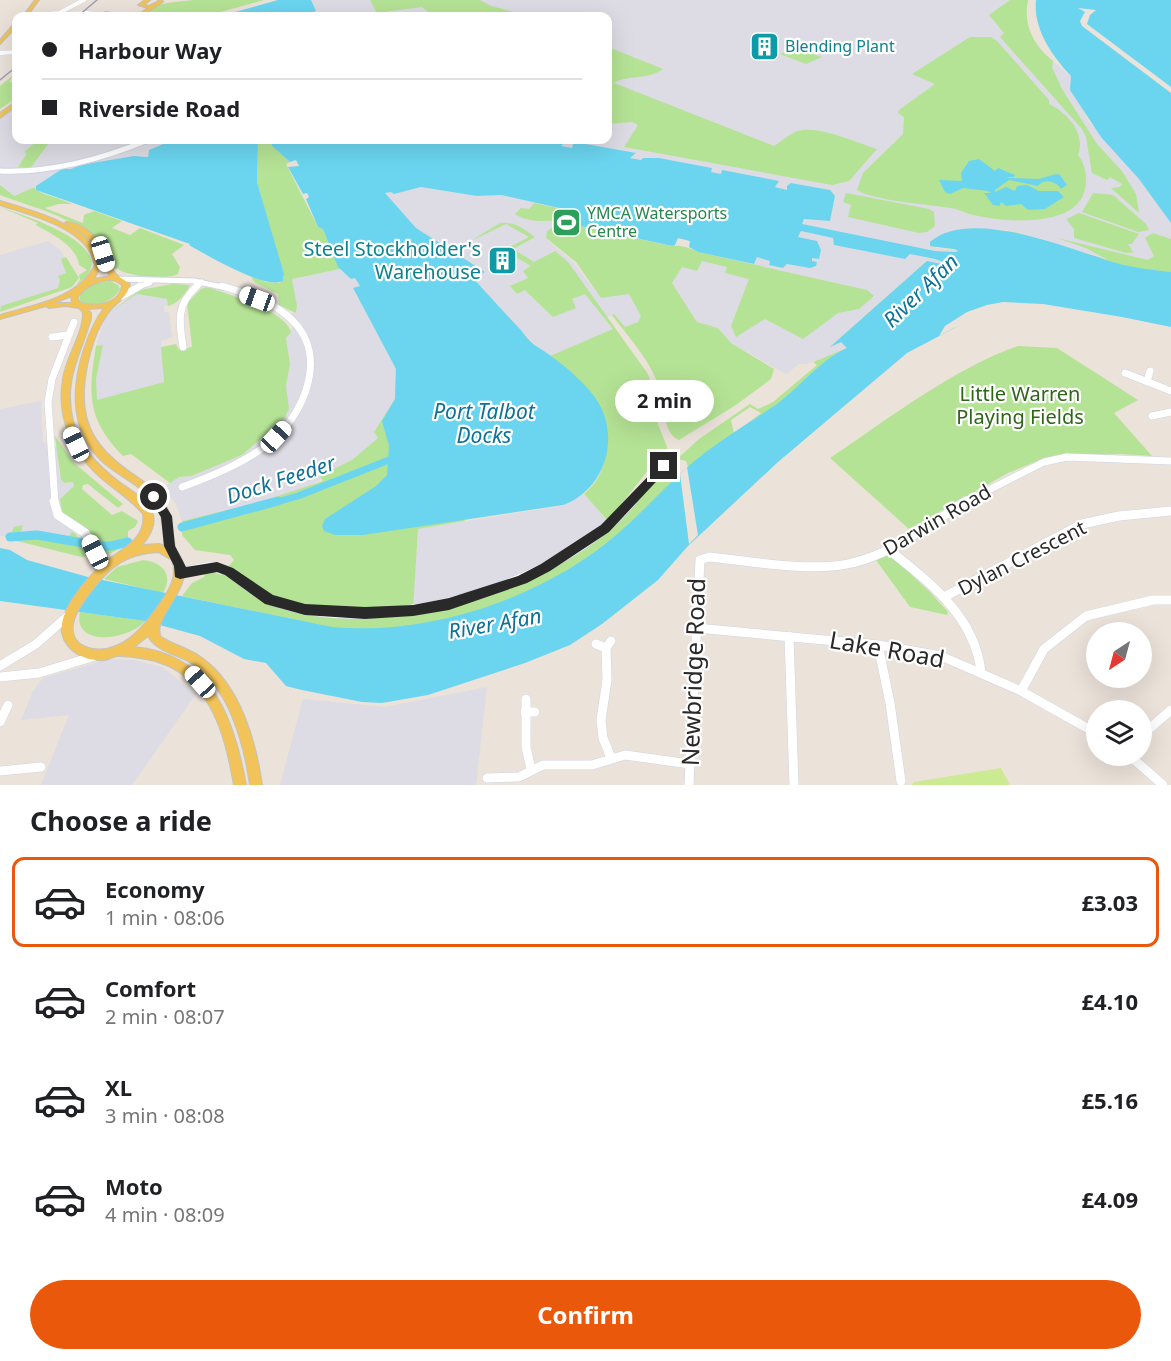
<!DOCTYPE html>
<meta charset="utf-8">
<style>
:root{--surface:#fff;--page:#f6f6f6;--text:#202124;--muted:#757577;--line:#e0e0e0;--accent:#ea580c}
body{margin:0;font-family:"Noto Sans",sans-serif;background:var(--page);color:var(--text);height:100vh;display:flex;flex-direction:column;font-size:22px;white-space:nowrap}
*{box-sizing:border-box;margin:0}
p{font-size:20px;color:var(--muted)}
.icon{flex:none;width:33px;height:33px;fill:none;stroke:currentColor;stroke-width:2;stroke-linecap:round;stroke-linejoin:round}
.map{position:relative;height:785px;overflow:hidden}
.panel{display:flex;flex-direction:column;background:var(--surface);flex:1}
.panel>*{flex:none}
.top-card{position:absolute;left:12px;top:12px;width:600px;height:132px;border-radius:12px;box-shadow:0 6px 24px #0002;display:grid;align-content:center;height:132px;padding:0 30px;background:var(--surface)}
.needle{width:39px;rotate:216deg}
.fabs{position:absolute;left:1086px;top:622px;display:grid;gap:12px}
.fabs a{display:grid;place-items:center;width:66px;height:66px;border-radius:50%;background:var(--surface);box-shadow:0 6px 24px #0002;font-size:30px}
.end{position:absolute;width:27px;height:27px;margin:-14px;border:8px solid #292929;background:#fff;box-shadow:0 0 0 3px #fff}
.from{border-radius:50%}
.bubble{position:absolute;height:42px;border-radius:21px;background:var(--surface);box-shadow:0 6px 24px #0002;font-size:20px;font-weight:700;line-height:42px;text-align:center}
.car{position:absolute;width:18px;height:36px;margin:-18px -9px;border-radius:8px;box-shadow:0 0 4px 2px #0007;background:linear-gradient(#fff 24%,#345 0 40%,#fff 0 76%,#345 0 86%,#fff 0)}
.top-card b{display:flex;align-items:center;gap:21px;height:57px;font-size:22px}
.top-card b+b{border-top:2px solid var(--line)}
.top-card i{width:15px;height:15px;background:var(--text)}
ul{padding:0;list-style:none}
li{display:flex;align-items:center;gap:18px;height:90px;margin:0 12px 9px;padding:0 18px;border:3px solid transparent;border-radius:12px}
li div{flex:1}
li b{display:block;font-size:22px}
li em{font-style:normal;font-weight:700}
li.current{border-color:var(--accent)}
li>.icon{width:54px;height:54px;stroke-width:1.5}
h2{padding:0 30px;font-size:27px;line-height:72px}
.primary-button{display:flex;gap:12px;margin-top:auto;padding:12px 30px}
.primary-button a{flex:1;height:69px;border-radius:36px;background:var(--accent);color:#fff;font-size:24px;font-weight:700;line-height:69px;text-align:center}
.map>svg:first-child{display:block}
.industrial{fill:#dddbe3}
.green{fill:#b5e395;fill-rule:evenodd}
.pitch{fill:#cbea91}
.water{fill:#6bd5ef}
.pier{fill:#ebe2da}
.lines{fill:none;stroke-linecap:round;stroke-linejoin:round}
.canal-far1{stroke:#6bd5ef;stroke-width:7}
.canal{stroke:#6bd5ef;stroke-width:9}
.river{fill:#6bd5ef;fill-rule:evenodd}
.minor-far3-casing{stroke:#cfd4e2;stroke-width:4.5}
.minor-far2-casing{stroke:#cfd4e2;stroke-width:7}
.minor-far1-casing{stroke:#cfd4e2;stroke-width:8}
.minor-casing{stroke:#cfd4e2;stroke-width:10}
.major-casing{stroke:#c3c3c3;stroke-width:2}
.minor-far3{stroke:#fff;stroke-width:4}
.minor-far2{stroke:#fff;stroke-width:5}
.minor-far1{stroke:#fff;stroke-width:7}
.minor{stroke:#fff;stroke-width:9}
.major{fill:#f1c359;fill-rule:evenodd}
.rail{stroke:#9da2b3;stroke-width:1.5}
.route{fill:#292929}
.labels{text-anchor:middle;stroke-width:4.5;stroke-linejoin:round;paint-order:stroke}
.far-culture-label{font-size:16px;fill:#0d838f;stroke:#fff;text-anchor:start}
.far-leisure-label{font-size:16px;fill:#27864d;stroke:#fff;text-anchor:start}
.culture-label{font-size:20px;fill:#0d838f;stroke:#fff;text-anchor:end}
.park-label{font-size:20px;fill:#2e6519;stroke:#fff}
.street-label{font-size:20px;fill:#292929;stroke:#fff}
.water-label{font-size:21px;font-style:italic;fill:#0c7299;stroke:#fff}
.near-street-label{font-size:24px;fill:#292929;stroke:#fff}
</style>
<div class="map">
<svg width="1171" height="785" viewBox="0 0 1171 785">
<rect width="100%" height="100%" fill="#ebe2da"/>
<path class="industrial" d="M311 0H1028L1025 21 1033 38 1044 54 1071 76 1088 121 1137 171 1171 223V272L1115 262 1043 239 1005 230 985 229 950 232 934 239 936 248 955 249 958 251 956 252 935 251 804 225 802 223 805 219 830 221 835 198 830 190 791 183 788 190 775 187 776 184 710 172 712 168 659 158H644L641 160 629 158 635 154 580 143 573 144 572 148 561 146 566 141 561 140H608V16H311L309 13 316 11Z
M16 106V140H38L25 152H27L30 168 51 140H173L149 150 148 157 135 156 80 165 71 169H62L35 187 9 198 0 195V117Z
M421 187 477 196 500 195 577 212V219L581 226H555L548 241 572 261 601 298 655 288 638 322 625 327 620 325 613 315 607 317 613 330 550 356 536 346 473 279 485 272 416 228 385 194 391 191 394 194Z
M801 231 833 238 834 245 905 259 910 254 935 259 957 267 936 262 903 283 832 345 841 342 848 348 806 364H799L786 374 731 343 718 328 697 322 672 283 690 251 694 250 754 264 757 257 769 260V265L784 268 787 264 815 267 817 262 812 261V258L819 259 821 249 798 237Z
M48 241 61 251 66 260 70 283 0 310V255Z
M340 269 350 278H355L360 286 353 289 396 369 395 399 382 421 387 448 303 488 257 503 182 521 176 504 163 489 165 486 179 477 191 476 242 455 270 433 288 413 286 386 290 364 286 338 291 329 298 326 285 314 296 313 297 309 292 279Z
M137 294 167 299 168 306H164V312H169L172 337 161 341 165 382 96 401V379L103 346H96L104 320 111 311Z
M41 401 43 443 57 445 59 474 67 483 74 482V486L60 499 62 513 81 525 67 540 0 536V409Z
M584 494 608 521 584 540 575 541 563 549 561 554 520 576 413 611 418 529 561 506Z
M109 659 133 660 162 667 196 694 132 785H41L69 715 21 720 33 691 43 678Z
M487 687 476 785H280L303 699 385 707Z"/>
<path class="green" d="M194 0H264L206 16H141C153 2 177 2 194 0Z
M370 0H480L491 6 529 16H434L422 7 377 13Z
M1010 0H1028C1023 25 1033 45 1053 61L1052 67 1062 89 1097 144 1122 171 1136 194 1139 213 1111 188 1120 187 1122 184 1110 177 1107 180 1092 173 1086 137 1082 129 1000 37 1004 33 989 15Z
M970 37H991L997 41 1049 100V104C1068 113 1086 134 1078 155 1085 163 1088 178 1085 189 1077 229 1002 222 974 215 968 214 962 211 956 209 931 204 877 202 857 190L863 173 903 134 904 117 898 113 899 110 935 84 912 74Z
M608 47 663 69C646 81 628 74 614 83L774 146C781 142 790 133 798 131 819 125 857 143 877 149L849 181 832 185 624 147 638 125 632 122 608 124Z
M795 48 822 57 806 64 780 54Z
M16 73 9 82H16V98L0 109V86Z
M38 140H51L30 169H17L27 153 24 152Z
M262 140H270L272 146 290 162 286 164 318 227 323 229 340 269 292 279 297 306 296 313 279 305 278 294 254 282 251 276 266 282 280 283 284 278 257 182 258 143Z
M0 185 14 196 35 187 36 190C47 196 60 198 72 204H59L45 208 83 223 84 215 94 211 122 221 112 228 130 235 140 228 184 245 172 254 180 267 178 274C168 280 126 277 117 268L111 270C96 220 44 212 0 195Z
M846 193 929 209 934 212 935 226 927 232 919 233 848 217 851 205 843 202Z
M1093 193 1113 195 1146 224 1149 230 1138 232 1082 212Z
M534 203 576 212 580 215 577 219C557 219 533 226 515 214L521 208 529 209Z
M0 207C19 214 99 238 91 268 89 275 81 281 76 285L80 280 79 275 87 270 79 265C76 245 53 235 36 225L38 223Z
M1079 213 1139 234 1132 244H1128L1133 252H1137L1126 253 1074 238V229L1066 219Z
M500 223C514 221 524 229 535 237L513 249 534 262 555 251 568 262 648 374 656 398 658 424 667 447 668 457 664 456 653 464 608 521 584 494C598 482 602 472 606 454 617 405 582 384 550 356L613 329 585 294 572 299 576 308 553 317 525 290 517 294 510 286 528 278 523 271 531 266 504 250 529 237 506 224 469 242Z
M581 226 671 246C681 245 688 247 698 252L867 290 874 296 859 309 838 313 803 339 765 319 736 337 731 326 749 279 725 273 727 267 702 261 697 271 682 267 672 283 697 322 718 328 731 343 774 369 771 379 736 405 679 440C662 433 665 405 660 390 652 362 629 338 612 315L614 314 625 327 638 322 641 316 629 294 601 298 576 262 546 238 547 231 555 226Z
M979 229 1014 232 1108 260 1086 248 1057 238 1148 260 1154 256 1145 238 1153 233 1171 239V278L930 246 932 240 950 232Z
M66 257 79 278 72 287 0 312 1 306 58 288 60 280 58 276 66 273 61 259Z
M927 261 955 268 667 538 393 654 300 621 182 596 192 583 204 577 205 573 213 572 221 575 234 560 230 555 195 550 182 535V521L257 503 323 481 320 476 352 460 378 438 374 432 395 399 396 367 465 521 418 529 413 610 513 583 605 529 665 470 675 469 680 476 688 467 686 461 677 459 699 439 750 404 758 409 773 402 817 365 813 362 847 348 841 342 830 347ZM750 407 761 413 734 434 731 420Z
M110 281 118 285 120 289C114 302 92 309 80 301V294L90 285Z
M172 284 190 285C187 292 178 304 168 306L167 299 137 294 111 311 140 290Z
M207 287C227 294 285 310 291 332L286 338 290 364 286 386 289 409 284 419 242 455 191 476 179 477 170 483 131 454 123 456C87 419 88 394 96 346L103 345 96 379 97 400 164 382 161 347 176 344 179 350 192 347 187 303 201 289Z
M1018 346 1057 348 1138 400 1114 413 1152 456 1121 454 1047 457 1008 473 909 529 830 458C887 420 954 368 1018 346Z
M55 436 74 463 123 504 118 508 88 484 83 485 82 489 112 515 122 511 138 521 135 527 128 531V544L111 553 102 554C98 546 94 535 87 529 73 515 62 526 60 499L74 486 73 482 65 483 61 480Z
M23 525 20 535 63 537 69 536 72 532 75 533 85 548 87 556 81 557 9 539 14 527Z
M886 555 892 557 929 591 948 612 947 615 910 607 876 560Z
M143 560C162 562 174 574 163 593L104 579 117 567Z
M80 612 145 621C130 640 72 648 80 612Z"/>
<path class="pitch" d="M1001 768 1010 785H912L914 782Z"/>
<path class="water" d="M278 0H311L316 11 310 13 311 16H221Z
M1036 0H1171V223L1139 179 1101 137 1070 90 1071 76C1052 56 1033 29 1036 0Z
M173 140H262L258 143 257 182 284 274 283 281C265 290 207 255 189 245L190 244 36 190V186L62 169H71L80 165 134 156 148 157 149 150Z
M270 140H561L567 141 561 146 572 148 573 144 580 143 636 153 630 158 641 160 643 158H659L712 168 711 172 721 174 722 170 779 181 775 187 787 190V186L791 183 830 190 835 196 830 221 804 219 802 224 935 251 956 252 958 251 955 249 930 246V242C970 206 1072 250 1116 263 1134 268 1153 270 1171 272V332L1108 318 1034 309 997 312 964 323 907 353 778 462 688 546 658 580 602 624 570 645 525 663 428 695 382 703 362 702 302 690 286 686 266 663 244 659 200 636 145 621 0 601V548L10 550 27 560 88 577 332 627C429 636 542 598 615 536 645 511 671 479 702 455 725 437 752 421 777 404 801 386 820 360 847 348L841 342 830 347 927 261 957 267 935 259 910 254 905 259 834 245 833 238 801 231 798 237 817 241 821 250 819 259 812 258V261L817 262 816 266 810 268 787 264 783 268 769 265 770 261 757 257 754 264 698 252 689 247 690 241 678 238 675 245 672 246 581 226 577 219 580 214 577 212 501 195 477 196 421 187 394 194 391 192 385 193 416 228 485 272 474 279C489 296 505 313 520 329 525 335 530 342 536 346 554 357 580 377 594 396 622 433 607 489 563 505L363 535H335L324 531 322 526 325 519 376 486 387 475 389 446 382 421 395 399 396 369 353 288 360 286 355 278 351 279 338 267 323 229 318 227 306 199 309 197 307 193 303 194 288 167 299 166 296 160 290 162 272 146Z
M979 159 995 171 998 168 1015 175 1014 177H1007L1008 178 1039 179 1056 174 1060 175 1067 185 1061 189 1058 185C1051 181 1044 179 1038 186L1009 180 995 190V192L1006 187 1015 191 1017 186 1027 185 1039 191H1058L1064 197 1045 209 1028 210 1021 204 1006 206 1001 202 1000 206 993 205 984 193H991L988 191 963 188 950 194 945 192 939 180 962 181 961 173 969 161Z"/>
<path class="pier" d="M1078 8 1096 10 1090 15 1087 24 1171 87V93L1082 26 1080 21 1085 12Z
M1003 302 1043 304 1122 317 1171 327V334L1069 314 1035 312 984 318 954 328 939 336 945 326 967 312 987 305Z
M687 467 698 535 689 544 680 474Z"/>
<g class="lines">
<path class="canal-far1" d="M273 503 298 496 389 460"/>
<path class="canal" d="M182 527 278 501
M10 537 37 535 83 543
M96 546H111L128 542"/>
<path class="river" d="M105 11 125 14 128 16 103 14Z"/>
<defs>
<path id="minor-far3" d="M65 14 87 13 117 16
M25 16 59 13 84 0
M0 53 16 52"/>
<path id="minor-far2" d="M0 171C50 173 102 159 148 140
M118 279 194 281 227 288
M135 288 150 283
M195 288 202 282"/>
<path id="minor-far1" d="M122 296 140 286
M52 337 68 335
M183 347C179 321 176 305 197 286
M1125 373 1171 391
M1147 382 1150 371
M1152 416 1171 412
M182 487C212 476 242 464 268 444 303 417 330 357 292 320 274 302 246 293 222 286
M55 503 48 402 52 379 74 322
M631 503 654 476 672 461
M963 503 1044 462 1067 457 1171 461"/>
<path id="minor" d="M54 501 58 515 85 533 106 567
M888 549C929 582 975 616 981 672
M180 573C191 571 204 565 216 567 230 569 240 581 251 588 263 597 277 603 292 607 397 633 563 584 632 501
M944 597 1082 524 1119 516 1171 511
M696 628 878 645 941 656 1021 691 1096 733
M789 636 794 785
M611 641 606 648 607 680 601 720 603 738 611 758
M596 644 606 648
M878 645 890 703 901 781
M0 666 36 644 70 614
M0 677 39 673 95 656
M1021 691 1044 649 1086 616 1153 600H1171
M526 699V747L531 769
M525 712H535
M0 722 8 705
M1142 735 1171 710
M1130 756 1163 785
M0 771 41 767
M487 778 519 777 543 765H592L625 755 690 764
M689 785 700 560 709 557C752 561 811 573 852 563 893 554 931 523 966 501"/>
<path id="major" d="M35 0H39L27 16H23Z
M145 0H150L144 5 149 6 159 1 158 0H162L163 2C156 6 144 16 136 16L148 8 138 5Z
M14 24H16V27L0 44V40Z
M14 103H16V106L0 118V113Z
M0 201C30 210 80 223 97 251 99 255 100 261 101 265L94 279 110 276C104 268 102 259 98 250 90 236 77 231 65 223L66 222C83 222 100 239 106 254 109 260 110 267 114 272 118 277 125 280 130 284 127 299 114 303 106 316 93 335 85 367 84 390 82 427 98 449 127 470 138 478 150 485 159 496 173 511 171 528 175 547 177 554 183 558 184 567 188 592 151 620 161 637 174 645 190 649 202 658 240 685 256 742 262 785H250C244 743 229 686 190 662 176 654 156 651 148 636L134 647C212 654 234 719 246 785H234C227 746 218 705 187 678 176 668 160 661 146 659 137 657 127 656 118 656 114 656 109 659 105 660 87 662 66 652 62 633 58 611 87 578 103 564 119 550 147 540 143 514 133 501 118 492 105 481 74 456 56 419 63 379 66 357 83 335 83 313L79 308 65 306 49 308 46 306 0 319V315C33 305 78 299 95 265 93 261 92 256 90 252 75 225 27 214 0 205ZM109 280 116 281 122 285C120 304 95 308 79 302L78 297C86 286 96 282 109 280ZM71 296 72 303H55ZM104 308C95 320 89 334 84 349 71 389 70 433 104 463 122 478 149 489 159 510 164 521 163 535 165 546L159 544 142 545C149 537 157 524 152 512 147 500 132 491 122 484 100 468 79 448 73 421 63 380 80 356 91 319V313L87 309ZM158 552 172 560C178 575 170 589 161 602 149 619 136 638 116 646 96 655 66 647 74 620 77 609 86 598 93 589 111 566 128 553 158 552Z"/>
</defs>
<use href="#minor-far3" class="minor-far3-casing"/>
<use href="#minor-far2" class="minor-far2-casing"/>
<use href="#minor-far1" class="minor-far1-casing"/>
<use href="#minor" class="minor-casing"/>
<use href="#major" class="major-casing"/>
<use href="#minor-far3" class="minor-far3"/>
<use href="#minor-far2" class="minor-far2"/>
<use href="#minor-far1" class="minor-far1"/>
<use href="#minor" class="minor"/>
<use href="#major" class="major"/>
<path class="rail" d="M78 16 97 0
M0 80 16 67"/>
</g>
<path class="route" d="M664 462 670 466 668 469 609 532 550 571 527 583 449 610 413 616 365 619 305 615 265 604 225 575 217 572 180 579 175 577 174 566 164 546 161 517 148 497 150 494H158L172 516 175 546 186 567 217 562 233 568 273 595 305 604 365 607 413 605 449 598 518 576 541 564 601 525 661 463Z"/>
<defs>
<symbol id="building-square" viewBox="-11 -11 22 22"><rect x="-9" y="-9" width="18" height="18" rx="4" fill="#0f9aa8" stroke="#fff"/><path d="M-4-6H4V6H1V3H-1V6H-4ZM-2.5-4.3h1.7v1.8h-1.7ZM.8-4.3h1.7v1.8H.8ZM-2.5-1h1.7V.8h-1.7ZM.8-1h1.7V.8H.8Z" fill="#fff"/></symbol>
<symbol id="stadium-square" viewBox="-11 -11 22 22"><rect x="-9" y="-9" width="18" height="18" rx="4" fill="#2e9e5b" stroke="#fff"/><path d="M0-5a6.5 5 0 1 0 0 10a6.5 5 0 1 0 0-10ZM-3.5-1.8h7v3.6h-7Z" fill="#fff"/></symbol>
</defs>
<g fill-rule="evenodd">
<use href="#building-square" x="748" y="30" width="33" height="33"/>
<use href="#stadium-square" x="550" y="206" width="33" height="33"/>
<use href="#building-square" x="486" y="244" width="33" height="33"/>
</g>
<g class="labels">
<g class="far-culture-label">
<text x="785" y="52">Blending Plant</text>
</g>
<g class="far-leisure-label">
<text x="587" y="219">YMCA Watersports<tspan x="587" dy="18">Centre</tspan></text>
</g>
<g class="culture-label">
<text x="481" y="256">Steel Stockholder's<tspan x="481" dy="23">Warehouse</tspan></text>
</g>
<g class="park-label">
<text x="1020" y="401">Little Warren<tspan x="1020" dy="23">Playing Fields</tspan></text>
</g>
<g class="street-label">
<text transform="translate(937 520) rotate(-30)" y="7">Darwin Road</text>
<text transform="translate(1022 558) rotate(-27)" y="7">Dylan Crescent</text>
</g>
<g class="water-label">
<text transform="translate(921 291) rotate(-44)" y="7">River Afan</text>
<text x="484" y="419">Port Talbot<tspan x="484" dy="24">Docks</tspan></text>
<text transform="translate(281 480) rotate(-18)" y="7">Dock Feeder</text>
<text transform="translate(495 624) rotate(-10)" y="7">River Afan</text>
</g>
<g class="near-street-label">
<text transform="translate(887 650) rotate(10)" y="8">Lake Road</text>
<text transform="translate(694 672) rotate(-88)" y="8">Newbridge Road</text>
</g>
</g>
</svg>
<div class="fabs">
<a><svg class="needle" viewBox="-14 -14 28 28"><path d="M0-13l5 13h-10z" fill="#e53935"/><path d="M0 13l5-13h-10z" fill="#757577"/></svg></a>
<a><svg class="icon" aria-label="layers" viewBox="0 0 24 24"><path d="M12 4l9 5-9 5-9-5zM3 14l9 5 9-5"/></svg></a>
</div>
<i class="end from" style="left:154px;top:497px"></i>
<i class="end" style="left:664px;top:466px"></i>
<div class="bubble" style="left:615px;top:380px;width:99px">2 min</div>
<i class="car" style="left:103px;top:254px;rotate:163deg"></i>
<i class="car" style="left:257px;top:299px;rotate:290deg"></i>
<i class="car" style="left:276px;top:437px;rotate:43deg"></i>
<i class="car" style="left:76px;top:444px;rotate:335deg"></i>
<i class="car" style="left:95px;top:552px;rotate:333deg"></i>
<i class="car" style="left:200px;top:682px;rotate:318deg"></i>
<div class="top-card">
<b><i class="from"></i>Harbour Way</b>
<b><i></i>Riverside Road</b>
</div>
</div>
<section class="panel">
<h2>Choose a ride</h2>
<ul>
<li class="current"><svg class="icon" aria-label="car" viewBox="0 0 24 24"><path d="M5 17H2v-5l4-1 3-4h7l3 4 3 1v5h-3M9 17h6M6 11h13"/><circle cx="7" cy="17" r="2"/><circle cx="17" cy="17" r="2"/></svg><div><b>Economy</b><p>1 min · 08:06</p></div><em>£3.03</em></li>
<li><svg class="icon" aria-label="car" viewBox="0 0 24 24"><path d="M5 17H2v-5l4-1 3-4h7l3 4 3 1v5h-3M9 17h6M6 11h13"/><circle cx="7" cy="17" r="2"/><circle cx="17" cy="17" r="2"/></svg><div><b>Comfort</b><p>2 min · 08:07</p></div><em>£4.10</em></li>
<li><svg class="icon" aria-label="car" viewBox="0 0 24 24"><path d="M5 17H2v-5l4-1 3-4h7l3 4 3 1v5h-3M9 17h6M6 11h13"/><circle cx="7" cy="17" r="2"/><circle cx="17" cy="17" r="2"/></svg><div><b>XL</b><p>3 min · 08:08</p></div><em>£5.16</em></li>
<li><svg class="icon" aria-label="car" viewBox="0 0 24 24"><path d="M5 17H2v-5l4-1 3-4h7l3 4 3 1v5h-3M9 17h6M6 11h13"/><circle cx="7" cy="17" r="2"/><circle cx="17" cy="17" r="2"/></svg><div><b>Moto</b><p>4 min · 08:09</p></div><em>£4.09</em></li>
</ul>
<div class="primary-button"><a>Confirm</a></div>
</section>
